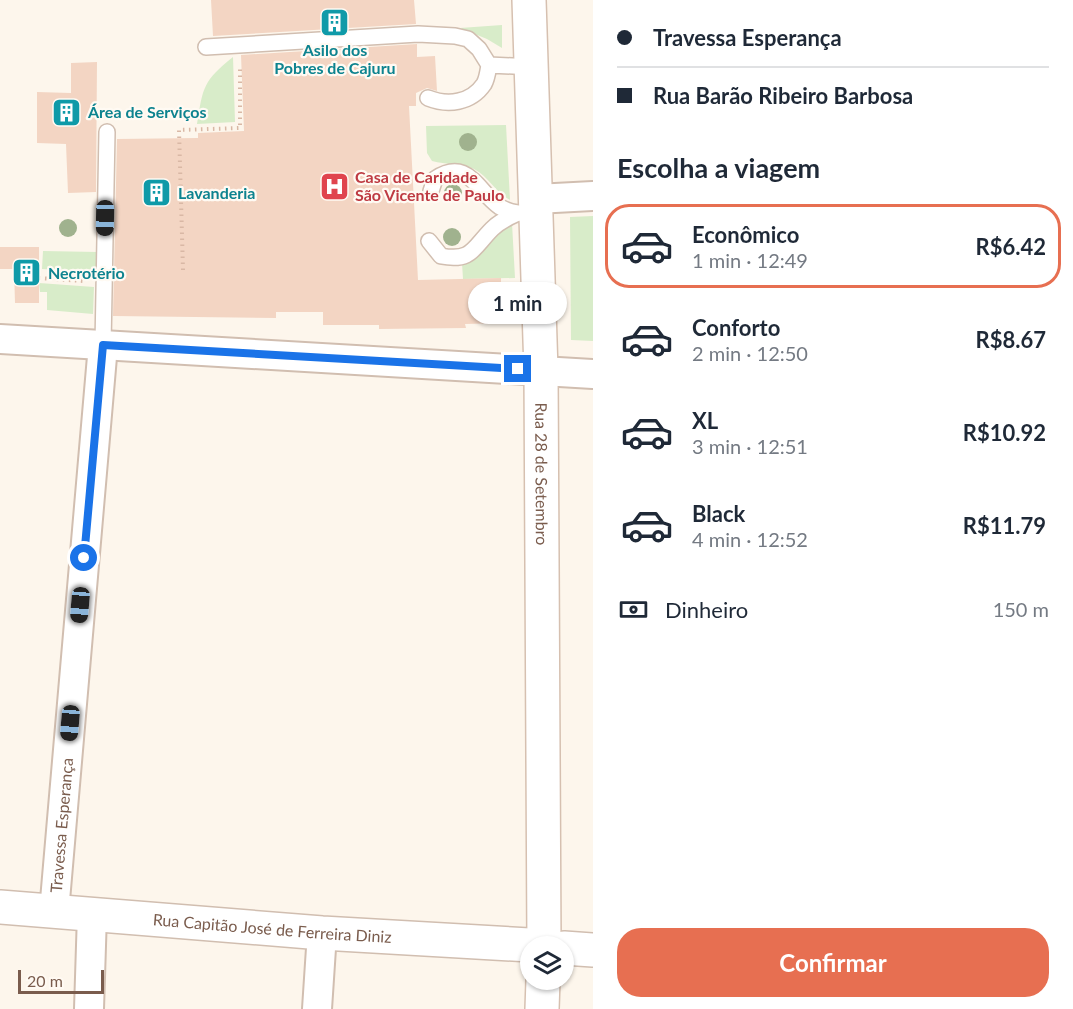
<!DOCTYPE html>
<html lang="pt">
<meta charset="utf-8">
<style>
:root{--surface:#fff;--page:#f6f6f7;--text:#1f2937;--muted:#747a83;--line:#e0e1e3;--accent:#e76f51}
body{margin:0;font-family:Lato,sans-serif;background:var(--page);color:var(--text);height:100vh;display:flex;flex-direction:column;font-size:22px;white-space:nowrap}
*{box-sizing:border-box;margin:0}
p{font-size:20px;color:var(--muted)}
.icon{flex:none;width:33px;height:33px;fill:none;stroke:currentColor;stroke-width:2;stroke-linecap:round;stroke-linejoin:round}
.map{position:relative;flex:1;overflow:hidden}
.details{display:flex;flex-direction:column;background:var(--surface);width:480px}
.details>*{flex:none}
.hud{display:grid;align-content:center;height:132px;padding:0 24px;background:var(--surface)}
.tools{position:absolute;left:520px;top:936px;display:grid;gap:12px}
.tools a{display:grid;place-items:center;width:54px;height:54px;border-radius:50%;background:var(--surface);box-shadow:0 2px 4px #0004;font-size:30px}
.scale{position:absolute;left:18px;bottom:15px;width:86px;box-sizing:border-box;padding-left:6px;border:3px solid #7a5c4d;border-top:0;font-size:16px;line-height:21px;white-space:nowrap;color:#7a5c4d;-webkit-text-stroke:4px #fffaf3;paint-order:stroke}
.end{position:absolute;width:27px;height:27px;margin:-14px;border:8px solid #1a73e8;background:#fff;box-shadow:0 0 0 3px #fff}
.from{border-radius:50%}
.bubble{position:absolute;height:42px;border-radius:21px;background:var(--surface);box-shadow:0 2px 4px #0004;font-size:20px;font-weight:700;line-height:42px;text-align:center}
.car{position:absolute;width:18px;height:36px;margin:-18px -9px;border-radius:8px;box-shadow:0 0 4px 2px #0007;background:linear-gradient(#222 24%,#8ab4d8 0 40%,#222 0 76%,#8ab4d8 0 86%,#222 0)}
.hud b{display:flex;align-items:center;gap:21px;height:57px;font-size:22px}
.hud b+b{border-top:2px solid var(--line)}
.hud i{width:15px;height:15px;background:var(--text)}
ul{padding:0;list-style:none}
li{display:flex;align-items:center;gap:18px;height:84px;margin:0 12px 9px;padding:0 12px;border:3px solid transparent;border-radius:24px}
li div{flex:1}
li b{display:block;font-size:22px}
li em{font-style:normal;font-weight:700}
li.current{border-color:var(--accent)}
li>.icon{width:54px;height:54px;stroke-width:1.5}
h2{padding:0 24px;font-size:27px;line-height:72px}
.pay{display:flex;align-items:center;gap:15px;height:66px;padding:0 24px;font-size:22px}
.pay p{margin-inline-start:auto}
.primary-button{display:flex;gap:12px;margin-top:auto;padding:12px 24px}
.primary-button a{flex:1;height:69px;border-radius:24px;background:var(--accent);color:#fff;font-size:24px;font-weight:700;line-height:69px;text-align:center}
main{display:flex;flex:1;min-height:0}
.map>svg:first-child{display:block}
.green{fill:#d8ecc9}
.building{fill:#f3d5c3}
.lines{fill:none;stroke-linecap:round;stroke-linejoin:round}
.service-casing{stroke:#d1beb0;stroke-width:18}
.minor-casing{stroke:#d1beb0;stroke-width:32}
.tertiary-casing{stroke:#d1beb0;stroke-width:36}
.secondary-casing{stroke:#d6c0b0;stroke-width:36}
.path{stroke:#d9b8a5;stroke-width:4;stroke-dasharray:1.5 4.5;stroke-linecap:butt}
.service{stroke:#fff;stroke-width:15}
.minor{stroke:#fff;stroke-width:28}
.tertiary{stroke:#fff;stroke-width:33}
.secondary{stroke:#fff;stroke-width:33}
.tree{fill:#a0b28e}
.route{stroke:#1a73e8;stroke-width:8}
.labels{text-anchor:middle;stroke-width:4.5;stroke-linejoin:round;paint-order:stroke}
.culture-label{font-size:16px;font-weight:bold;fill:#0d838f;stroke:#fffaf3;text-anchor:start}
.health-label{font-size:16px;font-weight:bold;fill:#be3a42;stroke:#fffaf3;text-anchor:start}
.street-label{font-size:16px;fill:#7a5c4d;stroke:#fffaf3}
</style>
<main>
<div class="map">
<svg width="593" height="1009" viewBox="0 0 593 1009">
<rect width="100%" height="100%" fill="#fdf6ec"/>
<path class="green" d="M502 25V48L487 39 460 28Z
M233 57 235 122 197 124C203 87 203 81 233 57Z
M506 125 510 200C495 192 489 177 474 169 461 163 446 165 432 161L427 153 426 126Z
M593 216V341L571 340 570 217Z
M512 223 515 278 463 279 462 263C485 254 480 248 495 234 500 230 506 227 512 223Z
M43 251 98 252V272L42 269Z
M39 283 94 287 93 314 47 310V292H40Z"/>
<path class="building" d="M211 0H414L416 24 213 36Z
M417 44V57L435 56 437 91 427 88 416 93V106H409L418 280 501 278V282H503L504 323 465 324 466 328 379 329V325H323V312H276V318L113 316 117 139 198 138V133L244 131 241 55Z
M97 62 96 192 68 193 66 144 37 143V92L71 93V63Z
M0 247H39V303H15L14 269H0Z"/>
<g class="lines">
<defs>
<path id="service" d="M206 47 418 34 455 36 468 39 479 49 489 65 533 67
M428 98C448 106 471 103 484 84 487 79 488 71 489 65
M431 191 435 179C468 157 477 191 500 207 512 214 523 214 537 213
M429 241 441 256C472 262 473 248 492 229 499 222 507 218 516 214
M103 345 107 132"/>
<g id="minor">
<path d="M536 199 593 196"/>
<path d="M0 339 593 374"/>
<path id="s1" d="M54 912 103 345"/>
<path d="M89 1009 92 914"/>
<path d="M317 1009 322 933"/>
</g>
<g id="tertiary">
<path id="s2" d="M0 907 322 933 547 946"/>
<path d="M564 948 593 950"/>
</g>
<g id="secondary">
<path id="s3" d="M529 0 541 371 544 946"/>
<path d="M542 1009 543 980"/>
</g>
</defs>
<use href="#service" class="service-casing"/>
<use href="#minor" class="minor-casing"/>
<use href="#tertiary" class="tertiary-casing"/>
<use href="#secondary" class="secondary-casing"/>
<path class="path" d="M183 270 179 130 240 128V66
M39 278 83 281"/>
<use href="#service" class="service"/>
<use href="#minor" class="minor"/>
<use href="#tertiary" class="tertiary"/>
<use href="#secondary" class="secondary"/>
</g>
<g class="tree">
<circle cx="468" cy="142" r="9"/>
<circle cx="453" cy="193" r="9"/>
<circle cx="68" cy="228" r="9"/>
<circle cx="452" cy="237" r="9"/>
</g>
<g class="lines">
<path class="route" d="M84 558 103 345 518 369"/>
</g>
<defs>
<symbol id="building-square" viewBox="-11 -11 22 22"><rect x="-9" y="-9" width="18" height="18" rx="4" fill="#0f9aa8" stroke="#fffaf3"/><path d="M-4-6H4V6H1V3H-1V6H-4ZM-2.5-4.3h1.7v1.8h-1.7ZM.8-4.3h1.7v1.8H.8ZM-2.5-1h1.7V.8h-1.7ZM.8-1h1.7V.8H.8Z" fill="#fff"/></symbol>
<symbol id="hospital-square" viewBox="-11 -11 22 22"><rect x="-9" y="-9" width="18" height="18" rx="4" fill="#e0444e" stroke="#fffaf3"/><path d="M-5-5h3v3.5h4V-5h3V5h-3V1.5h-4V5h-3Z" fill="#fff"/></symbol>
</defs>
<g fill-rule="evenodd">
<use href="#building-square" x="318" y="6" width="33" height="33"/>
<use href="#building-square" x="50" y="96" width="33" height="33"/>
<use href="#hospital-square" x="318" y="170" width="33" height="33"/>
<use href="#building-square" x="140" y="176" width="33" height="33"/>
<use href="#building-square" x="10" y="256" width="33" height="33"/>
</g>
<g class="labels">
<g class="culture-label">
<text x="335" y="56" text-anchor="middle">Asilo dos<tspan x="335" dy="18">Pobres de Cajuru</tspan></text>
<text x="88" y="118">Área de Serviços</text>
<text x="178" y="199">Lavanderia</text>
<text x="48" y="279">Necrotério</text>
</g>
<g class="health-label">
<text x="355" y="183">Casa de Caridade<tspan x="355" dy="18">São Vicente de Paulo</tspan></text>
</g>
<g class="street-label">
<text dy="6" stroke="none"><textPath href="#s3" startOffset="474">Rua 28 de Setembro</textPath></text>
<text dy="6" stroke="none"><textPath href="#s1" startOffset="87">Travessa Esperança</textPath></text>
<text dy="6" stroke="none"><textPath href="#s2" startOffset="273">Rua Capitão José de Ferreira Diniz</textPath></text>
</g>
</g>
</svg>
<div class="tools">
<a><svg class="icon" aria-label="layers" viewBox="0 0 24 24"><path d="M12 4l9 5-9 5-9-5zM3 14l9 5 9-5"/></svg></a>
</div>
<div class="scale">20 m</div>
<i class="end from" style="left:84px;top:558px"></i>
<i class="end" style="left:518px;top:369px"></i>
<div class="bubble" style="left:468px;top:282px;width:99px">1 min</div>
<i class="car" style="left:105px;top:218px;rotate:181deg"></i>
<i class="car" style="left:80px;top:605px;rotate:185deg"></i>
<i class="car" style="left:70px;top:723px;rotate:185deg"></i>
</div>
<section class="details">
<div class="hud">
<b><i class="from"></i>Travessa Esperança</b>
<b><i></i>Rua Barão Ribeiro Barbosa</b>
</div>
<h2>Escolha a viagem</h2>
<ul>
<li class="current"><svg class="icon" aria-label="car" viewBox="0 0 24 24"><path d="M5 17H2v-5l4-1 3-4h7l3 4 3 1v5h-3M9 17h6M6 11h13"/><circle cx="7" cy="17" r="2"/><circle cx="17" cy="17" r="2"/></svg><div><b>Econômico</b><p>1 min · 12:49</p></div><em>R$6.42</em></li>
<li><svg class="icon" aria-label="car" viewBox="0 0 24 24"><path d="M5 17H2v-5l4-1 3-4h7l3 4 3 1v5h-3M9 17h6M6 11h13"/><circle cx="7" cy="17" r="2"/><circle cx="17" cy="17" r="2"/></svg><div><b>Conforto</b><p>2 min · 12:50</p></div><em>R$8.67</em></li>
<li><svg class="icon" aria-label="car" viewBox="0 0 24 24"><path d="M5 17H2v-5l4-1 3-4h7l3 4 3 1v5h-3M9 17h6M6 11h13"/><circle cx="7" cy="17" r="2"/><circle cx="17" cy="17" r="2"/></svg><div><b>XL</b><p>3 min · 12:51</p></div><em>R$10.92</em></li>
<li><svg class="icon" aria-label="car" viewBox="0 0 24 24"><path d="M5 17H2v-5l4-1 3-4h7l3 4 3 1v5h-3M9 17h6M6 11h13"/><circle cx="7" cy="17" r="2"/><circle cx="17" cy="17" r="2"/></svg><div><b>Black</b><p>4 min · 12:52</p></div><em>R$11.79</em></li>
</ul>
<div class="pay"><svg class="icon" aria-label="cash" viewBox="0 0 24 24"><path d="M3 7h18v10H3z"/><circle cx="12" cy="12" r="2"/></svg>Dinheiro<p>150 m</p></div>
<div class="primary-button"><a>Confirmar</a></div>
</section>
</main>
